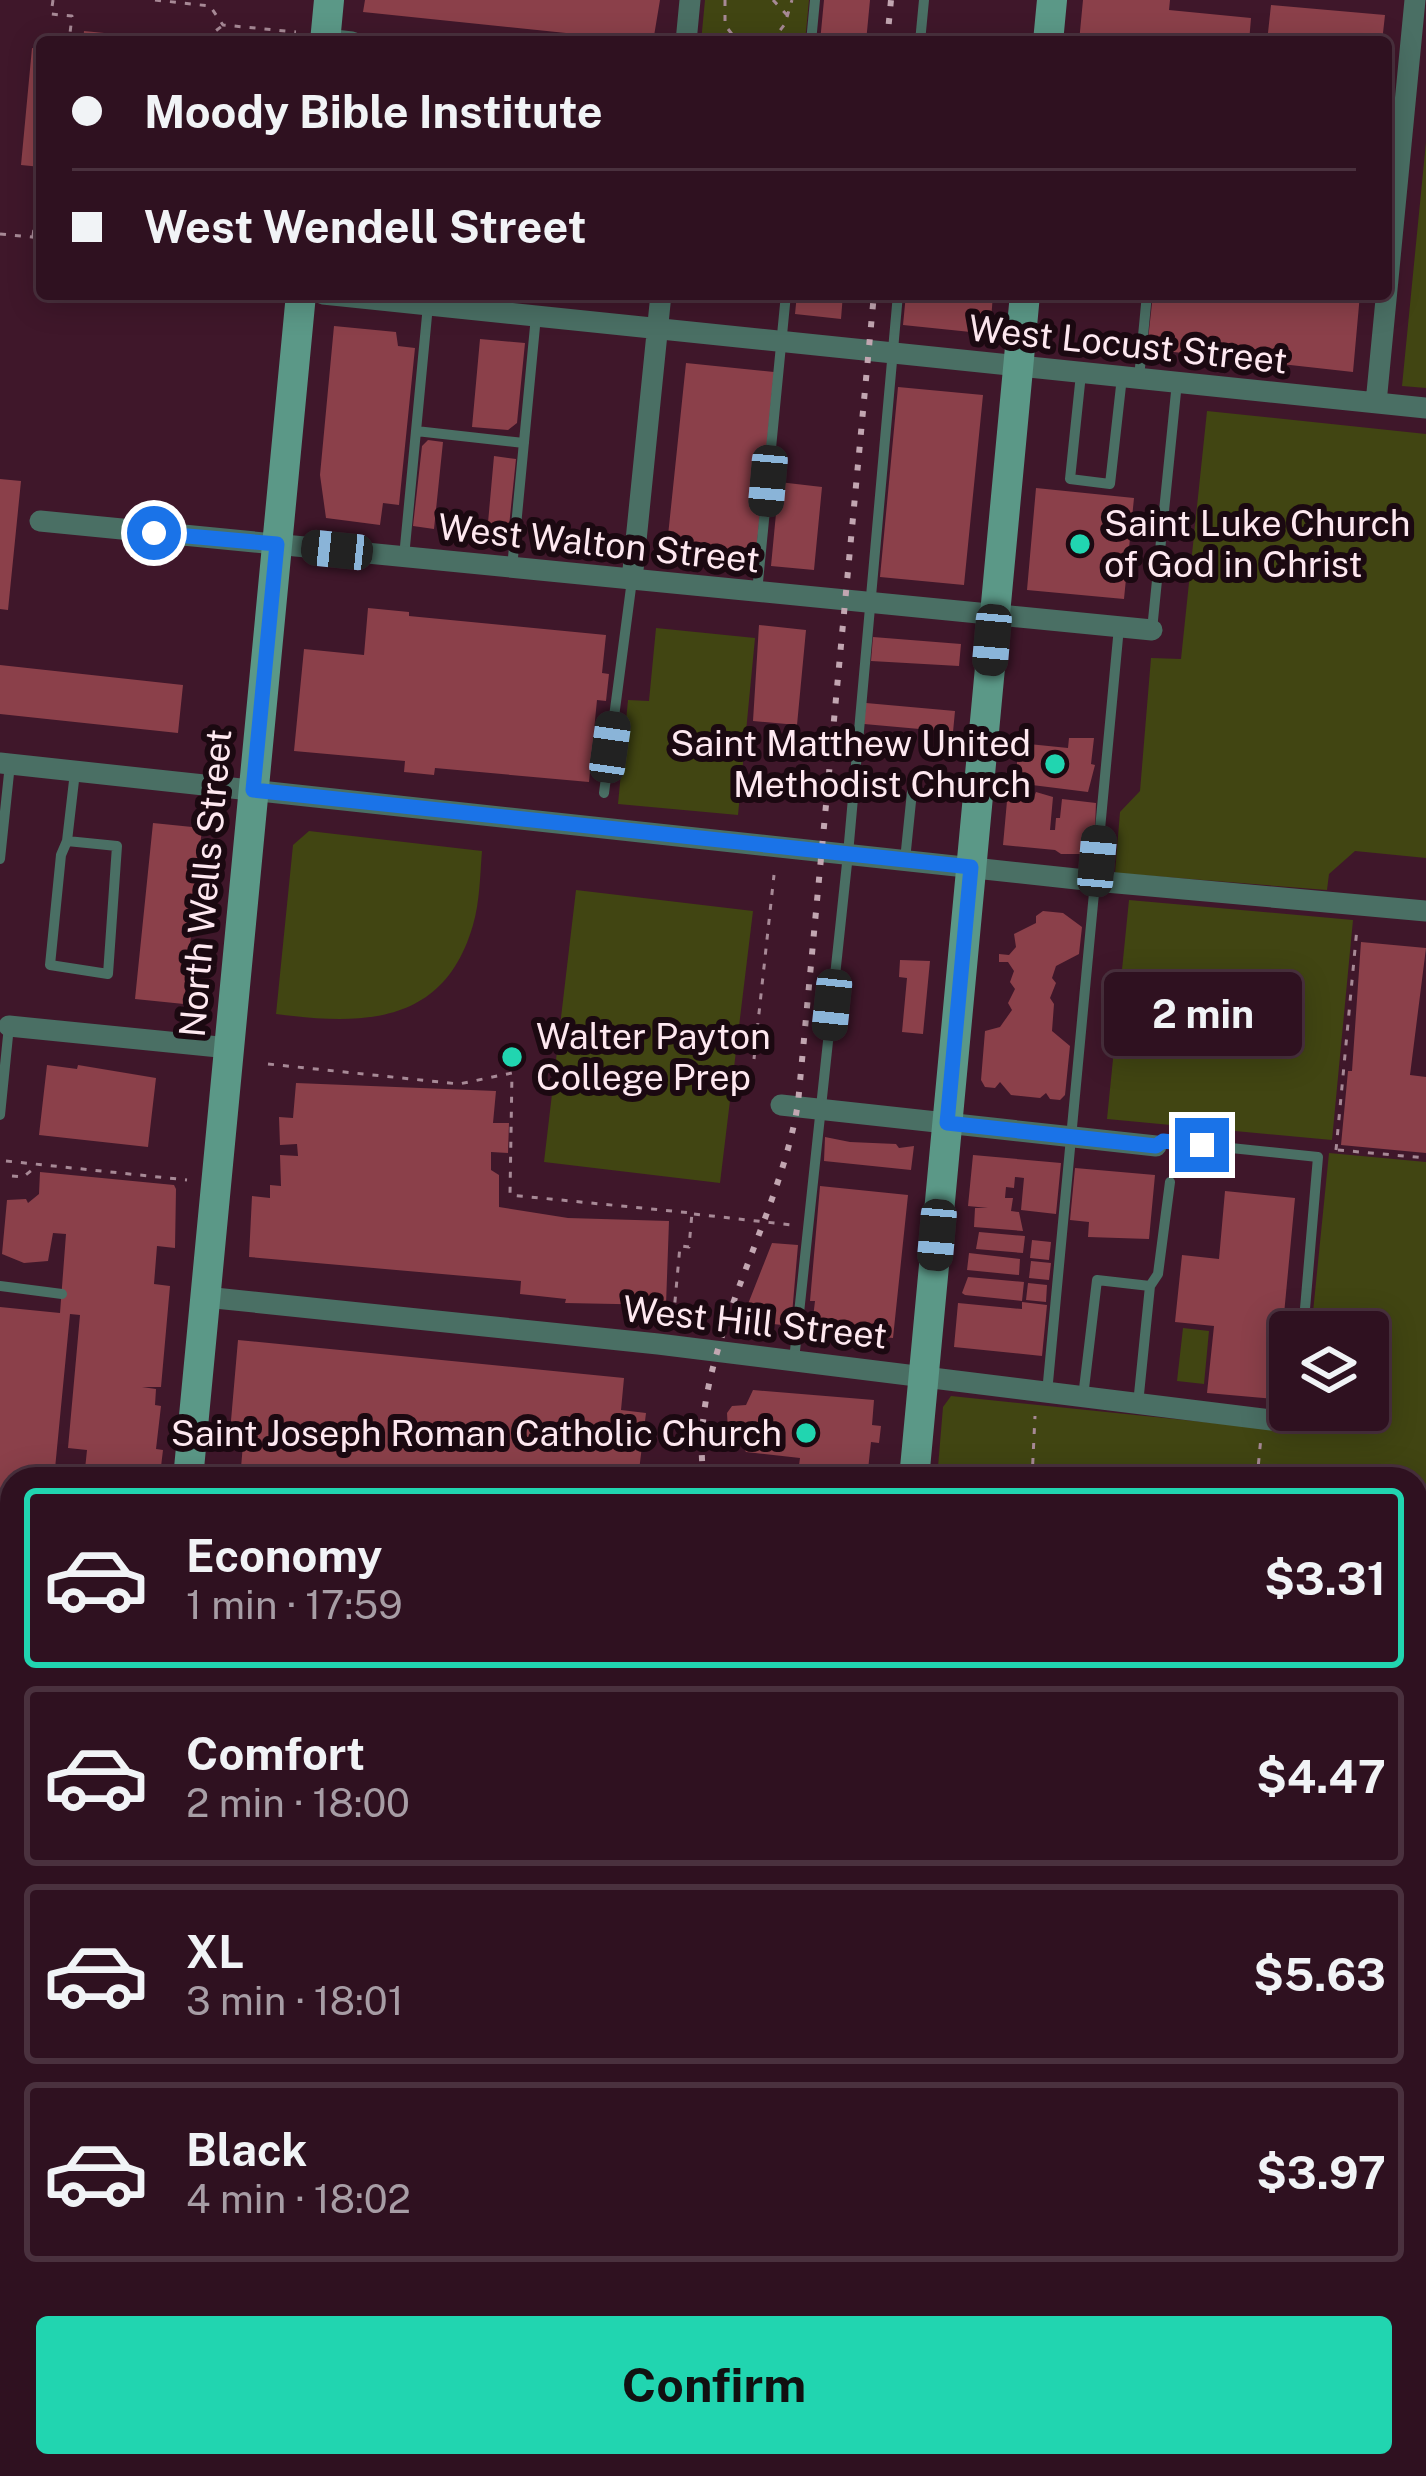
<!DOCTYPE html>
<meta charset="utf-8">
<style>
:root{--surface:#2f1120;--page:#3b1f2d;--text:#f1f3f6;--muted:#a79da5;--line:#4a313e;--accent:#21d5b0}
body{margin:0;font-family:"Public Sans",sans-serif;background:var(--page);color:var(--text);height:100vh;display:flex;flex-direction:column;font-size:45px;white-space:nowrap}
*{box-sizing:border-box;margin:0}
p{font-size:39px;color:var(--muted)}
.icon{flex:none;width:66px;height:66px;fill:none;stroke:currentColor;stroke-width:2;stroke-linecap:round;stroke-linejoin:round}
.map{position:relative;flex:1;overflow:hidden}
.drawer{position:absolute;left:0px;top:1467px;width:1428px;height:1011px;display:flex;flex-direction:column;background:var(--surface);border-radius:36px 36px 0 0;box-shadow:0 6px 30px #0003,0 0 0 3px var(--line)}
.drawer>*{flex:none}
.guide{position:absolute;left:36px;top:36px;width:1356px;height:264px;border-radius:12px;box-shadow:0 6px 30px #0003,0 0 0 3px var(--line);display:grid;align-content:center;height:264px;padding:0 36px;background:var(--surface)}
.controls{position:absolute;left:1269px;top:1311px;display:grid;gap:24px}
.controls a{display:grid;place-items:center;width:120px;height:120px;border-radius:12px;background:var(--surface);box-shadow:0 6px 30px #0003,0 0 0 3px var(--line);font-size:60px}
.end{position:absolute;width:54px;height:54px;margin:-27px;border:15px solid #1a73e8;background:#fff;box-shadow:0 0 0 6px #fff}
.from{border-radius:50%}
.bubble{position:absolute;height:84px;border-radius:12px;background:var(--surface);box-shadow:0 6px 30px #0003,0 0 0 3px var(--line);font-size:39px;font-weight:700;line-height:84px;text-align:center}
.car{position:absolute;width:36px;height:72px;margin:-36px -18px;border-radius:15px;box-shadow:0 0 9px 3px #0007;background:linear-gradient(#222 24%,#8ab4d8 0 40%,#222 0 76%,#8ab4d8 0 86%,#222 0)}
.guide b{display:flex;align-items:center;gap:42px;height:114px;font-size:45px}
.guide b+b{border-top:3px solid var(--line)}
.guide i{width:30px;height:30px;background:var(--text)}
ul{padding:21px 0 0;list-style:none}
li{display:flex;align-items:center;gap:36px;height:180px;margin:0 24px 18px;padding:0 12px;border:6px solid var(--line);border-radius:12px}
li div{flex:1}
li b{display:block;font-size:45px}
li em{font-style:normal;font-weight:700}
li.selected{border-color:var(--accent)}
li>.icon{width:108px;height:108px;stroke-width:1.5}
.cta{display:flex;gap:24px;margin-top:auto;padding:24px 36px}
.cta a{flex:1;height:138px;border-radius:12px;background:var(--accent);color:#111;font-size:48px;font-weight:700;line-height:138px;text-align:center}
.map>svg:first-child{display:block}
.green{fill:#414512}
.building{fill:#8b404a}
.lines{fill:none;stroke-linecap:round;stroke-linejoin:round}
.path{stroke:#a78996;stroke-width:3;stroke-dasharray:6 9;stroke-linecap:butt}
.lane{stroke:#4a6f64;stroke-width:10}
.street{stroke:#4a6f64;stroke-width:21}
.secondary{stroke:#5b9887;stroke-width:30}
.rail{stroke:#c2a6b1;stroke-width:6;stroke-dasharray:6 12;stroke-linecap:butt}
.route{stroke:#1a73e8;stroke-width:15}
.poi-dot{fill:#21d5b0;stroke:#1b0911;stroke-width:4.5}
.labels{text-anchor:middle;stroke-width:12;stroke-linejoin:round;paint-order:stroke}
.street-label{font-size:36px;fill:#fee8f0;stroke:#1b0911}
.poi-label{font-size:36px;fill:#fee8f0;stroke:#1b0911;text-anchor:start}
</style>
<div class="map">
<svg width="1426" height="2476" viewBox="0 0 1426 2476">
<rect width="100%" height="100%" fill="#3f172a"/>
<path class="green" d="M705 0H809L805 42H701Z
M1426 142V388L1402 386Z
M1207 411 1426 434V858L1355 851 1329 874 1327 890 1115 873 1120 812 1140 791 1151 658 1181 659Z
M656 628 755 638 738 815 618 804 628 700 649 701Z
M309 831 482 851C480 875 480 901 473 925 444 1026 362 1025 276 1014L293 845Z
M576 890 753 911 720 1183 544 1162Z
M1129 900 1353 920 1332 1140 1107 1119Z
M1329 1153 1426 1162V1633L1416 1632V1479H937L943 1407 951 1396 1301 1432 1304 1410H1368V1332H1311Z
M1183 1328 1209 1331 1204 1384 1177 1381Z"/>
<path class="building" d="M365 0H660L653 42 363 12Z
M824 0H870L866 42H820Z
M1083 0H1170L1169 10 1251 18 1249 42H1079Z
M1271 5 1385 15 1382 42H1267Z
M84 31 165 39V42H83Z
M32 48 42 50 41 167 21 165Z
M797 294H843L841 319 795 314Z
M906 294H993L990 334 903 325Z
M1153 294H1360L1353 372 1147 349Z
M334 326 396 332 398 346 415 348 399 505 383 503 380 525 326 518 320 475Z
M480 339 525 343 517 423 508 430 472 427Z
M686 363 774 372 755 564 666 555Z
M898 387 983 395 964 585 880 577Z
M428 440 443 442 434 529 413 526 422 446Z
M494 456 516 459 508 536 487 534Z
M0 479 21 481 8 610 0 609Z
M779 482 822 487 814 570 771 566Z
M1036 488 1134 498 1124 599 1027 590Z
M368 608 409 612V616L606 635 602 673 609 674 606 701 597 700 589 782 435 768 434 775 404 772 405 761 294 751 304 649 364 655Z
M759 625 806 630 797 725 753 721Z
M873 637 961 644 959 666 871 661Z
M0 665 183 685 178 733 0 714Z
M866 703 955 711 953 732 864 724Z
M1069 738H1094L1091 764 1095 765 1088 792 1015 783 1019 743 1068 748Z
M1008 790 1028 792V797H1034L1036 792 1053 797 1050 830H1055L1056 818H1060L1062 799 1096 803 1094 854H1061L1055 850 1003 845Z
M153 823 202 828 184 1004 135 999Z
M1043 911 1063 913 1082 927 1079 954 1056 966 1052 978 1056 983 1050 998 1054 1004 1052 1031 1070 1046 1065 1095 1060 1100 1050 1099 1046 1093 1040 1098 1011 1095 1000 1082 995 1088 985 1087 981 1080 985 1031 1000 1027 1012 1010 1008 1003 1015 989 1010 982 1014 971 1008 962H999V954L1009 955 1016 947 1014 934 1036 923V916Z
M1361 942 1426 948 1410 1075 1426 1077V1153L1341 1145 1348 1071H1352Z
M900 960 930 961 923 1034 902 1032 907 978 899 977Z
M47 1065 77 1069 78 1065 156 1078 148 1147 39 1135Z
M296 1083 496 1091 493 1123H509L508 1153 491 1152V1170L499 1175V1207L568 1218 669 1221 666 1305 565 1303 566 1299 520 1294 521 1281 249 1257 252 1196 270 1198V1185L281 1186 280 1155 298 1156 297 1144 280 1145 279 1117 293 1118Z
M825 1137 850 1142 896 1144 899 1148 914 1146 911 1170 824 1161Z
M973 1155 1061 1163 1056 1214 1021 1210 1024 1178 1015 1177 1014 1188 1006 1187 1005 1198H1013L1011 1211 1019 1212 1023 1231 974 1227 975 1208H988L968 1206Z
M1075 1168 1155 1175 1149 1239 1088 1237 1089 1222 1070 1220Z
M40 1172 174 1185 176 1189 175 1248 157 1246 154 1284 170 1286 161 1387H142L156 1389 155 1405 161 1406 156 1449 163 1450 160 1475H155L154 1479H84L87 1450 68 1448 80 1315 70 1314 54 1479H12V1503L0 1502V1307L60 1313 66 1234 53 1233 48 1261 24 1263 2 1254 7 1200 26 1199 28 1203 39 1194Z
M820 1186 908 1195 893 1338 873 1336V1331L812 1326 815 1301H810Z
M1225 1191 1295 1198 1276 1399 1207 1393 1214 1326 1175 1322 1182 1255 1219 1259Z
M979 1232 1025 1236 1023 1253 976 1249Z
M1032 1240 1051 1242 1049 1260 1030 1258Z
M772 1243 798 1245 791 1326 747 1321 748 1304Z
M969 1253 1020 1259 1019 1275 967 1270Z
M1031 1261 1051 1263 1049 1280 1029 1278Z
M968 1277 1024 1282 1022 1301 965 1295 962 1293Z
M1028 1283 1047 1285 1046 1302 1026 1300Z
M1022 1302 1047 1305 1042 1356 954 1347 958 1303 1022 1309Z
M238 1340 624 1378 621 1410 646 1413 638 1479H240L244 1433 230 1432Z
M753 1390 874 1400 872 1425 881 1426 879 1443 871 1442 867 1479H752L753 1468 798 1473 800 1458 746 1452 742 1446 744 1437 728 1431 727 1413 732 1406 746 1405Z
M65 1464 82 1465 81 1479H64Z
M0 1562 12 1563V1683L0 1682Z
M1416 1682 1426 1683V1721L1416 1720Z
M0 1756 12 1758 8 1807 0 1806Z
M1418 1847 1426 1848V1927L1416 1926Z
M0 1879 12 1880V2028L0 2026Z
M0 2030 12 2031V2059L0 2058Z
M0 2064 12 2065V2385L0 2384Z
M1416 2337 1426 2338V2428L1421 2476H1156V2471L1137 2469V2466H1416Z
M0 2401 12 2402V2442L0 2440Z
M247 2466H278L277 2472 247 2469Z
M358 2466H468L467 2476 358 2469Z
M475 2466H653L652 2476H474Z
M675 2466H705L704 2476H672Z
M756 2466H774L773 2476H756Z
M779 2466H798L797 2476H778Z
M804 2466H820L819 2476H803Z
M826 2466H844V2476H825Z
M849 2466H868L867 2476H848Z
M873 2466 890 2467 889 2476H872Z
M896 2467 914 2468 913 2476H895Z"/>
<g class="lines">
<path class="path" d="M53 0 51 14 72 16 69 42
M155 0 210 6 223 25 296 32
M725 0V25L738 42
M773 0 787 15
M209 42V36L222 26
M771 42 785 24 792 0
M0 234 42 238
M33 236 36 214H42
M182 298V294
M210 301 211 294
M754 1059 774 875
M268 1064 459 1084 512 1073 510 1195 692 1213 689 1247 680 1246 673 1323
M1336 1150 1357 928
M1338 1150 1426 1158
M6 1161 187 1180
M12 1176 23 1177 37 1166
M694 1214 792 1225
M1032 1479 1035 1416
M1257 1479 1261 1437
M1416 1839 1426 1830
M1416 2333 1426 2334
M283 2475 284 2466
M659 2476 660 2466
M707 2476 708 2466"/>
<path class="lane" d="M811 42 815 0
M920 42 924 0
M1081 374 1070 479 1110 484 1122 377
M1139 378 1147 294
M416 431 524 443
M404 557 428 305
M512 568 536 316
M757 592 786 294
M1152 630 1177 382
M604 793 632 580
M67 841 117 846 108 974 50 965 61 855 67 841 75 772
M0 859 10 764
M905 860 913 782
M0 1115 9 1026
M1157 1145 1163 1141 1318 1157 1303 1332
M0 1286 62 1294
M1150 1286 1158 1274 1170 1182
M794 1360 848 854 898 294
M1047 1393 1119 627
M1083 1397 1097 1280 1150 1286 1138 1404
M0 1691 12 1692
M0 1721 12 1722"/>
<path class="street" d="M325 39 352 42
M686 42 690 0
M323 294 1426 408
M1376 403 1415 0
M40 521 1152 630
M632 580 661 294
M0 763 1095 881 1426 911
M9 1026 229 1048
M781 1105 1156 1146
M205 1297 658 1344 1295 1423
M0 1533 12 1534
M1416 1647 1426 1648
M0 2462 12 2463
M40 2466 144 2476"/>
<path class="secondary" d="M325 42 329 0
M1048 42 1052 0
M188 1479 301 294
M914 1479 1025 294
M0 1851 12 1852
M1416 1990 1426 1991
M1416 2032 1426 2045
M91 2476 92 2466
M1035 2476 1036 2466"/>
<path class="rail" d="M887 42 891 0
M704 1479C686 1359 779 1226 798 1103L874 294
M734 2476 735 2466"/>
</g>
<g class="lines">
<path class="route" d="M154 533 277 544 253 790 971 867 947 1123 1156 1146 1163 1141 1202 1145"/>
</g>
<g class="poi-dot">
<circle cx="1080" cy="544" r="12"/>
<circle cx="1055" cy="764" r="12"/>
<circle cx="512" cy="1057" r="12"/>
<circle cx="806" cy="1433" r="12"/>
</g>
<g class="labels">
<g class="street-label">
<text transform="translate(1128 344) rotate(6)" y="13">West Locust Street</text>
<text transform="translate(599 543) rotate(6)" y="13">West Walton Street</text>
<text transform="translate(205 883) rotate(-85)" y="13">North Wells Street</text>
<text transform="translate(755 1322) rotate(6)" y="13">West Hill Street</text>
</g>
<g class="poi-label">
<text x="1104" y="536">Saint Luke Church<tspan x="1104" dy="41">of God in Christ</tspan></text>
<text x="1031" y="756" text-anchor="end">Saint Matthew United<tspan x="1031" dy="41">Methodist Church</tspan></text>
<text x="536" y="1049">Walter Payton<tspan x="536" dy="41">College Prep</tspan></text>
<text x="782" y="1446" text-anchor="end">Saint Joseph Roman Catholic Church</text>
</g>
</g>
</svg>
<div class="controls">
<a><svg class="icon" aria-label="layers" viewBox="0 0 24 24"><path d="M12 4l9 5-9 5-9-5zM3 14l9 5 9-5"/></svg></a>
</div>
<i class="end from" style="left:154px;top:533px"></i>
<i class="end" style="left:1202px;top:1145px"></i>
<div class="bubble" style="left:1104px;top:972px;width:198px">2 min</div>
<i class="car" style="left:768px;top:481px;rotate:185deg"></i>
<i class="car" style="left:337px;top:550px;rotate:276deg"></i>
<i class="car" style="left:992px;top:640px;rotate:185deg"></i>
<i class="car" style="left:610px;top:747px;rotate:8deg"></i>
<i class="car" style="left:1097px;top:861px;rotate:5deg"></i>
<i class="car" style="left:832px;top:1005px;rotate:186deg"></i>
<i class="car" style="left:937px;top:1235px;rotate:185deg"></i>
<div class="guide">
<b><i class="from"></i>Moody Bible Institute</b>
<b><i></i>West Wendell Street</b>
</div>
<section class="drawer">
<ul>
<li class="selected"><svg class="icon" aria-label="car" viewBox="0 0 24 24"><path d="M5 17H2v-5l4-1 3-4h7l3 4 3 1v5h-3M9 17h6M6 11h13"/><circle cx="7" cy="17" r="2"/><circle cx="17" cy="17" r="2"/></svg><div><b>Economy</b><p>1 min · 17:59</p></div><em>$3.31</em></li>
<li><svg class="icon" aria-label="car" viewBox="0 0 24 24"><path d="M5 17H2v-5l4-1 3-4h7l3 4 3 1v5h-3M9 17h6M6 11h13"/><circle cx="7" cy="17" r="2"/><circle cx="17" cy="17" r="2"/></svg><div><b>Comfort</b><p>2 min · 18:00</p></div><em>$4.47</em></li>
<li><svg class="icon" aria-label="car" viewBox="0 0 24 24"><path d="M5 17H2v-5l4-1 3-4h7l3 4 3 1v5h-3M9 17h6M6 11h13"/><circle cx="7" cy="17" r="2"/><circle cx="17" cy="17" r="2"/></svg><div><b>XL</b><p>3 min · 18:01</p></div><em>$5.63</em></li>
<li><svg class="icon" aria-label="car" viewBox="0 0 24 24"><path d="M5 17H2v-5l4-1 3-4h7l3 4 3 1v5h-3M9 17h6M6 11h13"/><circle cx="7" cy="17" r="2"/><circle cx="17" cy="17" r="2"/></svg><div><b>Black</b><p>4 min · 18:02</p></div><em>$3.97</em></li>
</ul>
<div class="cta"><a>Confirm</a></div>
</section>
</div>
